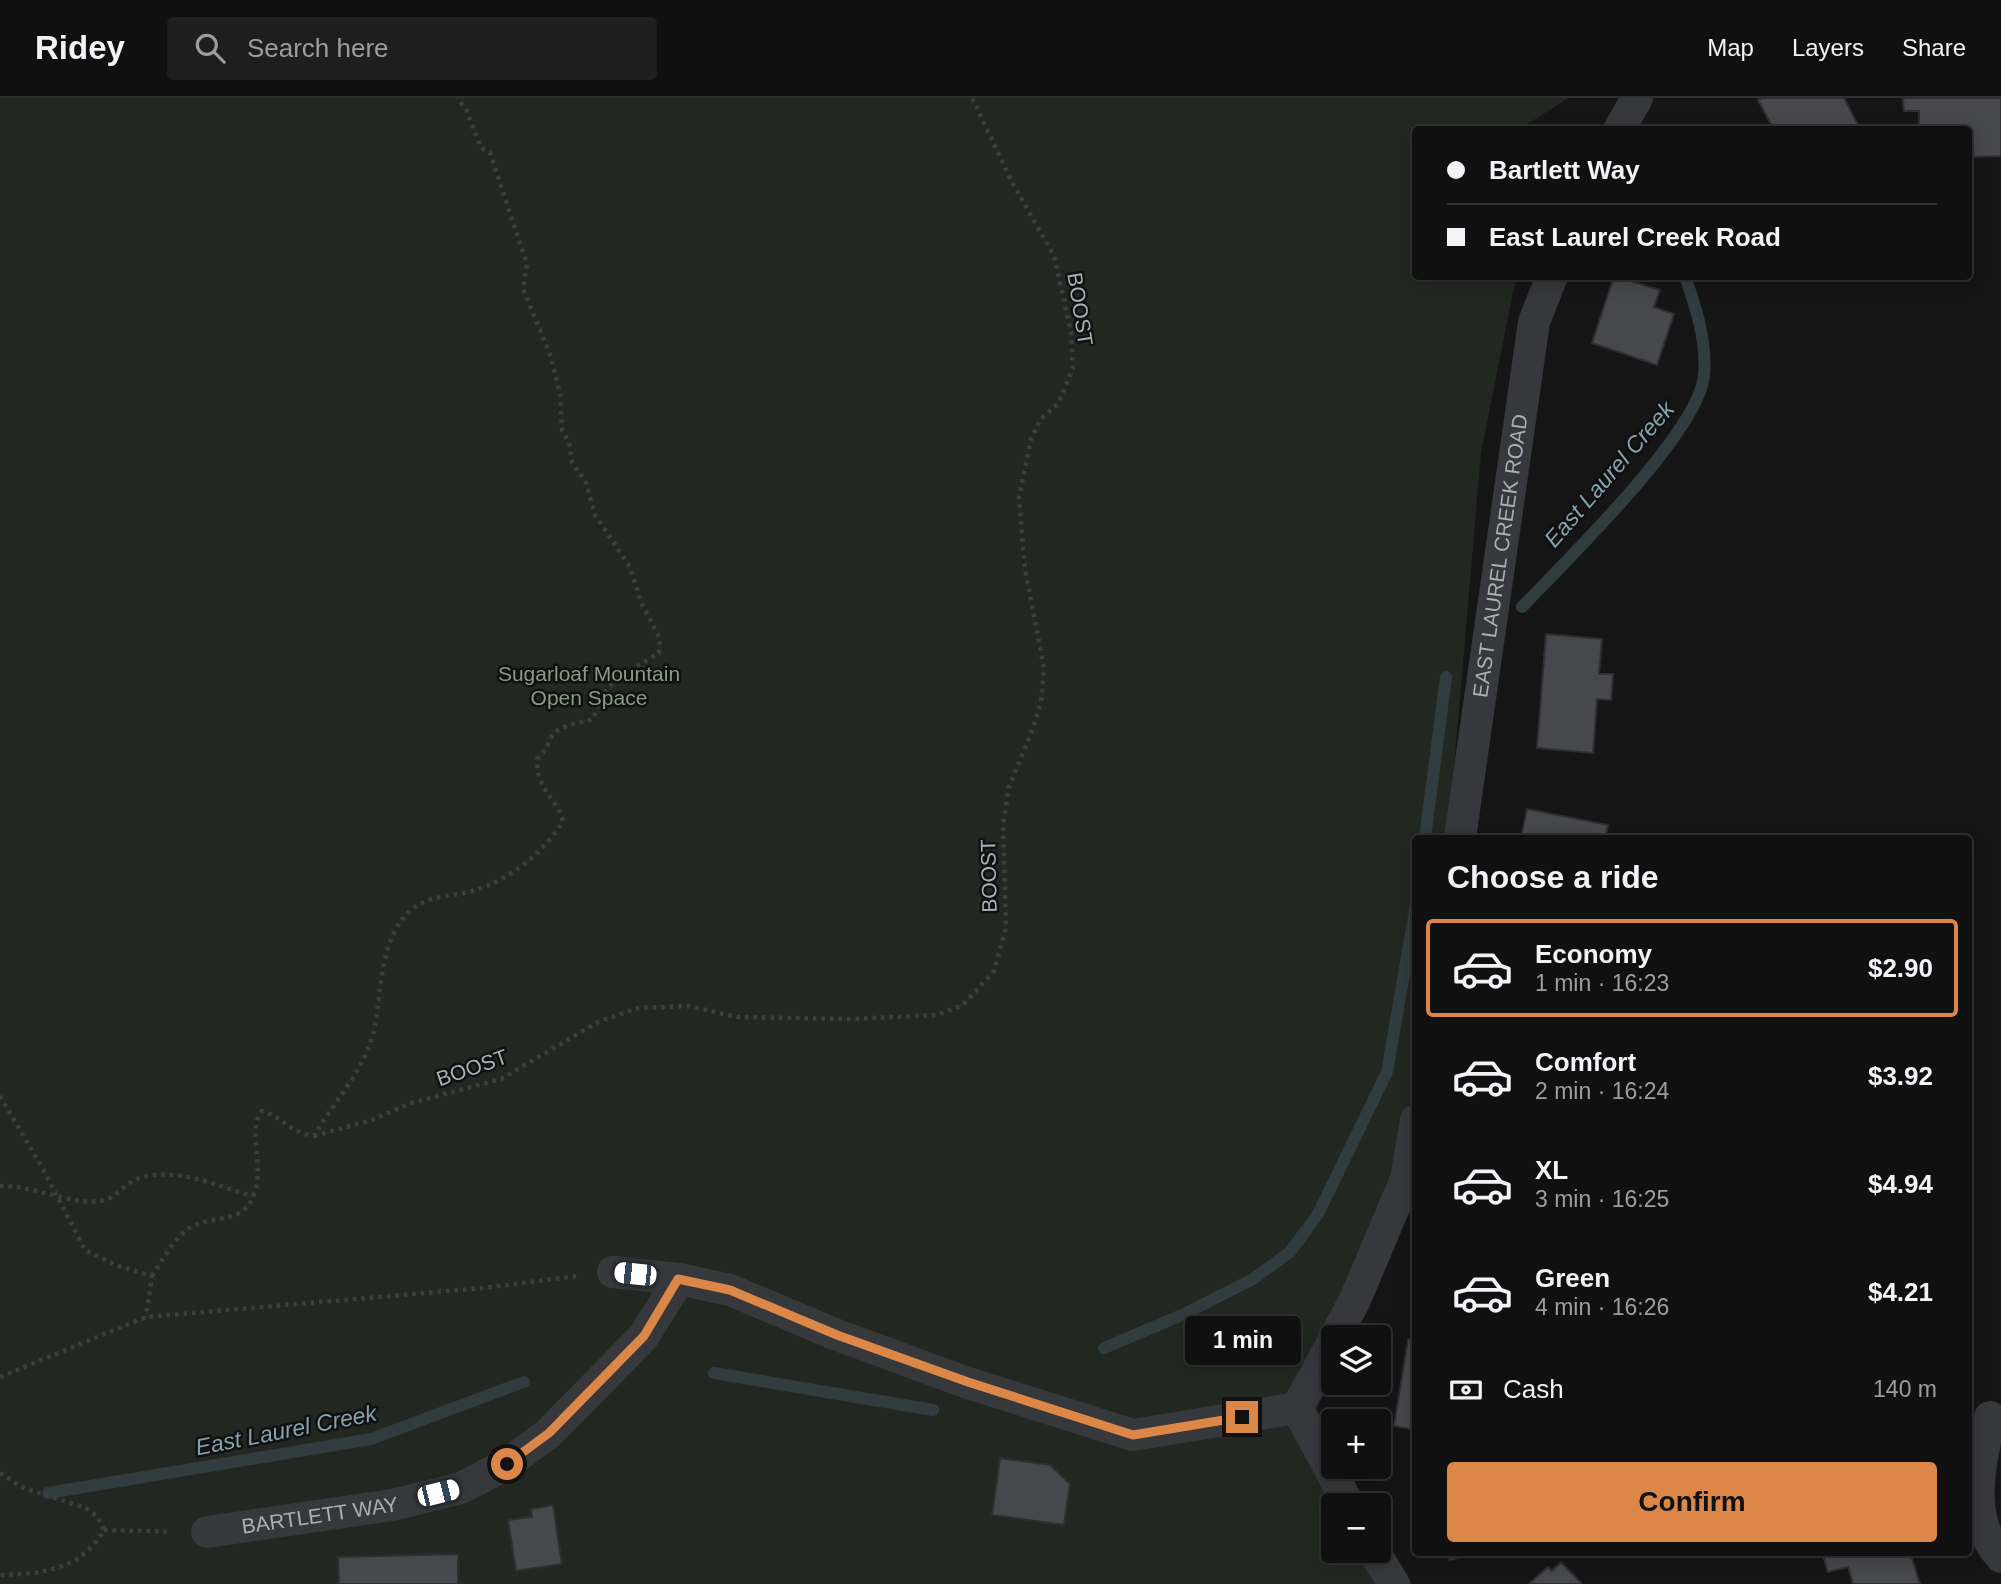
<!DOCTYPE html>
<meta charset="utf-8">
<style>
:root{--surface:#101010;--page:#1e1e1e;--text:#f1f3f6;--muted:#9c9d9f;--line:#303030;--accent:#dc8747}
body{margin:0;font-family:Arial,sans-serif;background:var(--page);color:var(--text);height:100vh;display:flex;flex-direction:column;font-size:26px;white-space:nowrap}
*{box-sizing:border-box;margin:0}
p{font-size:23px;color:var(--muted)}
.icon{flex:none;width:38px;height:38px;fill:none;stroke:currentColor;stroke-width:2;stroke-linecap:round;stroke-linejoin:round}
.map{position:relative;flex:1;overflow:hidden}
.panel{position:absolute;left:1412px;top:737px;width:560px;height:721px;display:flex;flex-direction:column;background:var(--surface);border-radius:7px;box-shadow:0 4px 18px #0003,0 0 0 2px var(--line)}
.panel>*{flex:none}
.banner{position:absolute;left:1412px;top:28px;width:560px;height:154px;border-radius:7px;box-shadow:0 4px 18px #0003,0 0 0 2px var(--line);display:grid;align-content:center;height:154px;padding:0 35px;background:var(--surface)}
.controls{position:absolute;left:1321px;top:1227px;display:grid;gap:14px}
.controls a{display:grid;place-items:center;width:70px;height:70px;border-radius:7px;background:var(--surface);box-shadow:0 4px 18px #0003,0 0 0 2px var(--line);font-size:35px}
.end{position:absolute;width:32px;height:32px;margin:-16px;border:9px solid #dc8747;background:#111;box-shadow:0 0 0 4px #111}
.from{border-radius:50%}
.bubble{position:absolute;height:49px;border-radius:7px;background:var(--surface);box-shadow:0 4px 18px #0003,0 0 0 2px var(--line);font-size:23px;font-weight:700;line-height:49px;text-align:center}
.car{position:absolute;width:21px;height:42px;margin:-21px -10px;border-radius:9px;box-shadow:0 0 5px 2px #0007;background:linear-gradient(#fff 24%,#345 0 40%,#fff 0 76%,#345 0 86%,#fff 0)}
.banner b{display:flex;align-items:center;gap:24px;height:66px;font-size:26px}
.banner b+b{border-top:2px solid var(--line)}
.banner i{width:18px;height:18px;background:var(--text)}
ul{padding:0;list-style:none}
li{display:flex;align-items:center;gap:21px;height:98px;margin:0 14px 10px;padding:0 21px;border:4px solid transparent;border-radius:7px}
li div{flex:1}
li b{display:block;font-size:26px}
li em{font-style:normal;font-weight:700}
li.active{border-color:var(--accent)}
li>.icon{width:63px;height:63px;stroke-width:1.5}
h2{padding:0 35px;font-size:32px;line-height:84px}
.pay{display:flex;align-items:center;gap:18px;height:77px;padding:0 35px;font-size:26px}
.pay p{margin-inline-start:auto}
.button{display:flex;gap:14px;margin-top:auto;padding:14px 35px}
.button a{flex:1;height:80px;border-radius:7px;background:var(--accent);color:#111;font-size:28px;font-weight:700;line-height:80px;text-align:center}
header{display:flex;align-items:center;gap:42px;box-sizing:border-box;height:98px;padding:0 35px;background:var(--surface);border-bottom:2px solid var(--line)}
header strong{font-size:33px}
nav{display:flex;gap:38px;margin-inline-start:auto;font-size:24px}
.search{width:490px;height:63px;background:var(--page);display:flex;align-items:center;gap:18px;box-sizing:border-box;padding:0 24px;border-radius:7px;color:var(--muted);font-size:26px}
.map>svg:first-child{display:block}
.green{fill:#222821}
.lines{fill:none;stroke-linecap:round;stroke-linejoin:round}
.stream{stroke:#313c3f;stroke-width:12}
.building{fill:#47484b;stroke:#2f2f32;stroke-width:2}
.path{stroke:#3c3f41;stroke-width:4.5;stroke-dasharray:3.5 5;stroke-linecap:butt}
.street{stroke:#36383b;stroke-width:32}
.route{stroke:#dc8747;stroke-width:9}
.labels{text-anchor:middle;stroke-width:5;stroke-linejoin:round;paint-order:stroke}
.street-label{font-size:21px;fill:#a8afb5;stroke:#101011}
.park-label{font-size:21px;fill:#869d81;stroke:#101011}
.water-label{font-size:23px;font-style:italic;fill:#83a2ac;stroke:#101011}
</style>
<header>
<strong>Ridey</strong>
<div class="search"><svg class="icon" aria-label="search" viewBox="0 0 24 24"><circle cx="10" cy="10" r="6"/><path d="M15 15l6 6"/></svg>Search here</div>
<nav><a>Map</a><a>Layers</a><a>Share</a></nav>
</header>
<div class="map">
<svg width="2001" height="1486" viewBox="0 0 2001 1486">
<rect width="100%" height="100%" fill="#151516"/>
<path class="green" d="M0 0H1568L1520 31 1416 32V178L1516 179 1481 355 1448 740H1416V1089L1317 1311 1333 1343 1334 1368 1346 1369 1366 1407H1334V1452H1379V1431L1398 1469 1412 1486H0Z"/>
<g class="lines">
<path class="stream" d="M1522 509C1565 464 1700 333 1704 277 1707 243 1696 210 1685 178
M1425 740 1446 579
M1104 1250 1182 1217 1253 1181 1290 1154 1318 1116 1387 974 1416 807
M714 1275 933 1312
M48 1395 371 1341 524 1284"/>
</g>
<path class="building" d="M1762 0H1844L1861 32H1774L1758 2Z
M1903 0H2001V58L1969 59V32H1919V13H1904Z
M1614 178 1660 192 1654 209 1674 216 1657 267 1592 245Z
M1546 536 1602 541 1599 576H1613L1611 602 1597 601 1593 655 1537 650Z
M1527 711 1608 727 1605 740H1521Z
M1408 1241 1416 1242V1332L1394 1328Z
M1000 1360 1050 1367 1070 1386 1064 1427 992 1417Z
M553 1407 562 1466 516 1473 508 1422 532 1419 531 1411Z
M1446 1454H1478L1450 1462Z
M1822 1454H1910L1920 1486H1853L1848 1469 1828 1474Z
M458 1456V1486H339L338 1459Z
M1561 1464 1582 1486H1529L1548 1469 1552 1473Z"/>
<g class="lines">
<path class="path" d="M0 998 44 1073 85 1152 118 1168 152 1178 146 1219
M314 1038 372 1022 411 1005 501 981 598 924 638 910 688 908 737 919 852 921 936 917 963 907 994 873 1006 830 1003 727 1009 689 1032 633 1041 605 1044 570 1025 471 1019 399 1031 341 1040 322 1058 306 1073 270 1071 234 1054 158 1012 84 972 0
M0 1088C34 1087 67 1107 101 1103 116 1101 124 1086 137 1081 173 1067 219 1089 253 1098
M152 1178C162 1163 172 1143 188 1131 205 1118 239 1125 250 1105 269 1070 245 1034 262 1013 285 1020 286 1033 314 1038 334 1003 368 969 375 927 382 890 380 839 411 812 429 797 451 799 472 793 508 783 543 756 563 723 554 696 537 693 537 661 545 653 547 648 552 638 558 627 581 625 593 621L601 599 615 582 659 555 660 541 642 506 630 469 595 417 586 385 572 364 569 344 562 332 560 296 550 256 523 191 527 166 490 55 481 50 466 11 457 0
M0 1279 146 1219 483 1190 577 1178
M0 1375 21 1389 86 1410 98 1419 104 1432C81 1472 42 1476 0 1477
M104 1432 172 1434"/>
<g class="street">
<path d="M1619 32 1637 0"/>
<path id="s1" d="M1460 740 1534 224 1552 178"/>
<path d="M613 1174 679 1181 730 1192 837 1237 968 1285 1133 1337 1297 1310"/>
<path d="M1335 1239 1354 1204 1406 1081 1416 1022"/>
<path d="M1297 1310 1349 1407"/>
<path d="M1297 1310 1334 1242"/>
<path d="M1990 1319C1981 1365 1965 1420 2001 1459"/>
<path id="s2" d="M207 1434 392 1407 461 1390 507 1366 549 1335 644 1238 679 1181"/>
<path d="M1373 1452 1394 1486"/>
</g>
</g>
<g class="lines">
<path class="route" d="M507 1366 549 1335 644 1238 678 1181 730 1192 837 1237 968 1284 1133 1337 1242 1319"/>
</g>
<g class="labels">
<g class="street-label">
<text transform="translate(1080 211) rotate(81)" y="7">BOOST</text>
<text dy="7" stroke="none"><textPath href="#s1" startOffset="285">EAST LAUREL CREEK ROAD</textPath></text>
<text transform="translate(989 778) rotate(-91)" y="7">BOOST</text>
<text transform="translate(472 970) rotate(-19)" y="7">BOOST</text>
<text dy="7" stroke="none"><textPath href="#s2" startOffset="114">BARTLETT WAY</textPath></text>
</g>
<g class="park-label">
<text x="589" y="583">Sugarloaf Mountain<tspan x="589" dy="24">Open Space</tspan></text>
</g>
<g class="water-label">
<text transform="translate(1609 376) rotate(-49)" y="8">East Laurel Creek</text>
<text transform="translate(286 1332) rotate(-11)" y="8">East Laurel Creek</text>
</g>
</g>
</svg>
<div class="controls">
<a><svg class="icon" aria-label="layers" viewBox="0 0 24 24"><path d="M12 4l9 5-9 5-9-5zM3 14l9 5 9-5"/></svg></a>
<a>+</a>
<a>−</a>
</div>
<i class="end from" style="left:507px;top:1366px"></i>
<i class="end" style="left:1242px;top:1319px"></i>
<div class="bubble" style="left:1185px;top:1218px;width:116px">1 min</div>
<i class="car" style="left:635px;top:1176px;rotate:276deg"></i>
<i class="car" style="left:438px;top:1395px;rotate:76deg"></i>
<div class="banner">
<b><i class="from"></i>Bartlett Way</b>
<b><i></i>East Laurel Creek Road</b>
</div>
<section class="panel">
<h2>Choose a ride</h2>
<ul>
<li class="active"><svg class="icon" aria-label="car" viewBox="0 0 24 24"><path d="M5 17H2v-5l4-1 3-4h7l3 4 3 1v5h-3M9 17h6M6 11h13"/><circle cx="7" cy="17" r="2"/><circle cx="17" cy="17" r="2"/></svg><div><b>Economy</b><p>1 min · 16:23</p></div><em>$2.90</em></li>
<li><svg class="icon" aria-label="car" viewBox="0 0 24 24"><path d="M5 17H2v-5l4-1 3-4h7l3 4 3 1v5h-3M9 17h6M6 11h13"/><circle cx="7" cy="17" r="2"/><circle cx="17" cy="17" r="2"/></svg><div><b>Comfort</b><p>2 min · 16:24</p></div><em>$3.92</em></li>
<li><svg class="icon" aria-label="car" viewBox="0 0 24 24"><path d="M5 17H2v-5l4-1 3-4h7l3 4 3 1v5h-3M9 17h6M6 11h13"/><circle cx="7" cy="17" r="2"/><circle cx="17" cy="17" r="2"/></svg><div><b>XL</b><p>3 min · 16:25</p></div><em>$4.94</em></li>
<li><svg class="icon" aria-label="car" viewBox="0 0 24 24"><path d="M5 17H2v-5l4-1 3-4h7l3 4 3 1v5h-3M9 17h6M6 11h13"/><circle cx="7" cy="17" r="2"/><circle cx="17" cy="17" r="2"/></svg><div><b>Green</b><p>4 min · 16:26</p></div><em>$4.21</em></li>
</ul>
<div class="pay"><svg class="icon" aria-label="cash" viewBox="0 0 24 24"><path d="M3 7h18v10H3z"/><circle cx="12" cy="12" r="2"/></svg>Cash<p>140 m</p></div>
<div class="button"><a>Confirm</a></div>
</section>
</div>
